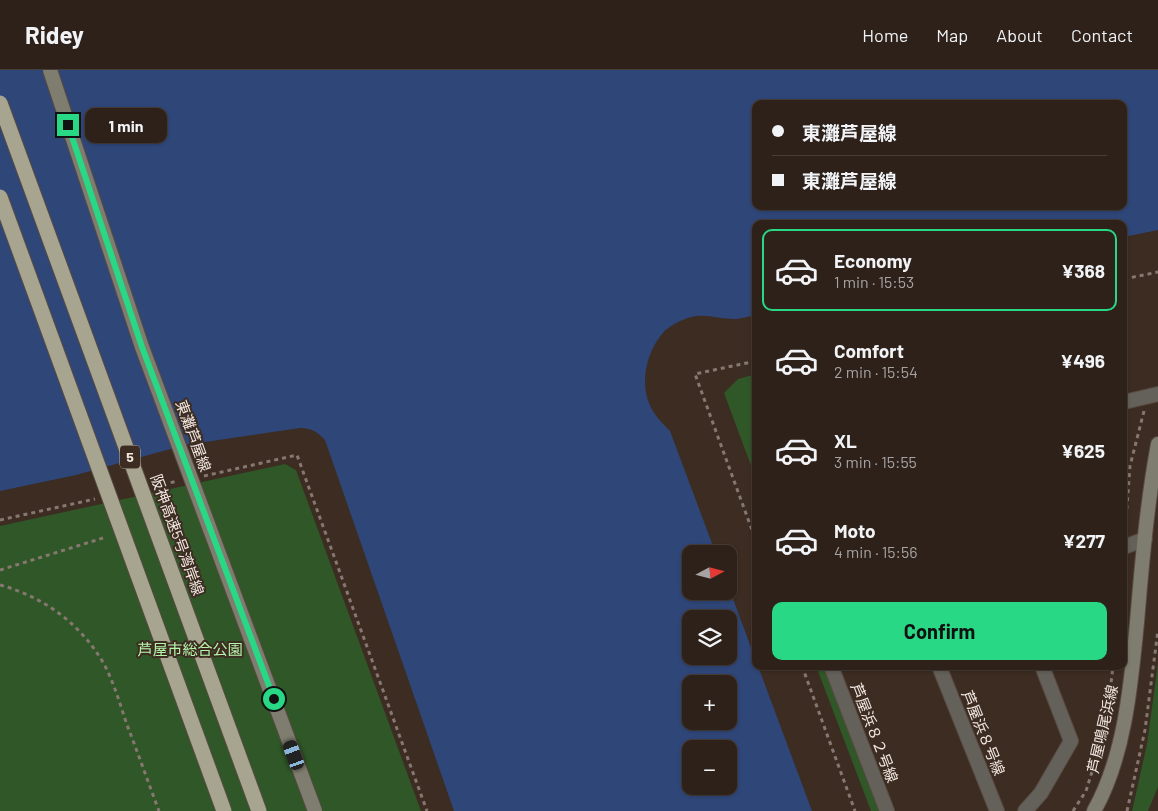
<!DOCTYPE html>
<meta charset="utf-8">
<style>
:root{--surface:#2d211a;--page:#392e27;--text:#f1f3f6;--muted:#a7a3a2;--line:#483e39;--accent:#28d885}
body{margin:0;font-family:Barlow,"Noto Sans JP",sans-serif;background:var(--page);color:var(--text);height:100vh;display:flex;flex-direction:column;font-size:19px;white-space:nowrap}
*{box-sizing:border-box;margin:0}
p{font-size:16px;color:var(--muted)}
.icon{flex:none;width:28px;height:28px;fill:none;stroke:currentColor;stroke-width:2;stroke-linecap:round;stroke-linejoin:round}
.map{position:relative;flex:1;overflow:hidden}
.sheet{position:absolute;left:752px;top:150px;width:375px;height:450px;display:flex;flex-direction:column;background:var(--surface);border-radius:10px;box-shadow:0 1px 4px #0004,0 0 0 1px var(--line)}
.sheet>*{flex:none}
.top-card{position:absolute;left:752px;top:30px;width:375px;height:110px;border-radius:10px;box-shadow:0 1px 4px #0004,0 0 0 1px var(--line);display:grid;align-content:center;height:110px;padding:0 20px;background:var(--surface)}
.needle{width:32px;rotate:83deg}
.buttons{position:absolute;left:682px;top:475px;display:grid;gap:10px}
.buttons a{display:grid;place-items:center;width:55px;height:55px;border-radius:10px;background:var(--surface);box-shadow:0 1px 4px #0004,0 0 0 1px var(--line);font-size:25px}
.end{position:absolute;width:22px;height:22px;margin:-11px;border:6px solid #28d885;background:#111;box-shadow:0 0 0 2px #111}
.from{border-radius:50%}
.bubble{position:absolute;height:35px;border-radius:10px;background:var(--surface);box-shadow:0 1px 4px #0004,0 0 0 1px var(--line);font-size:16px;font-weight:700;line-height:35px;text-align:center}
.car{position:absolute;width:15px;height:30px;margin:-15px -8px;border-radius:6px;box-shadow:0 0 4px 1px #0007;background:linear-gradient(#222 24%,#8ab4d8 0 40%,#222 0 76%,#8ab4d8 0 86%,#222 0)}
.top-card b{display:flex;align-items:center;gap:18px;height:48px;font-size:19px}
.top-card b+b{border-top:1px solid var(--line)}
.top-card i{width:12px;height:12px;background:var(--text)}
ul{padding:9px 0 0;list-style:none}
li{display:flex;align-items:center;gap:15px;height:82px;margin:0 10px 8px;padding:0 10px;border:2px solid transparent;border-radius:10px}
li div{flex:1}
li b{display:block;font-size:19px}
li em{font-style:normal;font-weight:700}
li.active{border-color:var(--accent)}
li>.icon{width:45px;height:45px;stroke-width:1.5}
.button{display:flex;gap:10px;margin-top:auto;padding:10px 20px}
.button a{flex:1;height:58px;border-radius:10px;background:var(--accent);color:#111;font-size:20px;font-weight:700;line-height:58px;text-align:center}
header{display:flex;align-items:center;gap:30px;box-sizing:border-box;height:70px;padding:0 25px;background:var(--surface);border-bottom:1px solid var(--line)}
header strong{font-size:24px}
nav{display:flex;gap:28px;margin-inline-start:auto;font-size:18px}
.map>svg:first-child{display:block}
.green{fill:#2f5727}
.water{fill:#2f4678;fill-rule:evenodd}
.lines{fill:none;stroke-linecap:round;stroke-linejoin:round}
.minor-casing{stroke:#594a41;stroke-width:16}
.secondary-casing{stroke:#594a41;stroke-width:16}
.path{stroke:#867870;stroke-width:3;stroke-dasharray:4 4;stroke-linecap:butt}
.minor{stroke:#636159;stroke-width:14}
.secondary{stroke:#7f7d6f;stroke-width:14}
.secondary-bridge-casing{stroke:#594a41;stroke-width:16;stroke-linecap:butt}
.motorway-bridge-casing{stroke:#594a41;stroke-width:17;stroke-linecap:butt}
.secondary-bridge{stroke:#7f7d6f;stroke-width:14}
.motorway-bridge{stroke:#a7a490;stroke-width:15}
.route{stroke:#28d885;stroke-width:6}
.labels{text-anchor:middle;stroke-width:4;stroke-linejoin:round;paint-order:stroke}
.shield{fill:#3c2c22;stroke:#bbafa8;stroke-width:1}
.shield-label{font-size:14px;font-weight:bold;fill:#f2e7e1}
.street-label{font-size:15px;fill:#f2e7e1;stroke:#3c2c22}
.park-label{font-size:15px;fill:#b5f5a9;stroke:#3c2c22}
</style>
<header>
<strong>Ridey</strong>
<nav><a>Home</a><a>Map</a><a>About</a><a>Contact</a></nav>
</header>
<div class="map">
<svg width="1158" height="741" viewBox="0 0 1158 741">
<rect width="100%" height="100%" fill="#3c2c22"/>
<path class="green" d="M756 304V409L724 323 738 309Z
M285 394 296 400 421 741H0V456Z
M1158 593V717L1148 741H1132L1147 674Z
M816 596H826L881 741H871Z"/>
<path class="water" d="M0 0H1158V160L1124 167V154H756V245C750 246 744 248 737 249 722 250 707 243 691 247 681 250 668 256 662 264 647 282 640 311 649 333 653 344 662 353 670 361L716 484H691V521H729V518L756 591V596H758L812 741H454L325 370C318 362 311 358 300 358L185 375 76 405 0 421ZM756 34H1124V136H756ZM691 549H729V586H691ZM691 614H729V651H691ZM691 679H729V716H691Z"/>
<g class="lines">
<defs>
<path id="minor" d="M1124 332 1158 324
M1124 477 1145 469
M831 596 887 741
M939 596 997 741
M1025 741 1041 723 1071 671 1042 596"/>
<path id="secondary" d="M1094 741C1125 686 1131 614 1137 552 1142 493 1147 433 1158 374"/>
</defs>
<use href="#minor" class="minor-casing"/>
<use href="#secondary" class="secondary-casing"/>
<path class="path" d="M1124 209 1158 202
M756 291 695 304 756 471
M204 406 297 385 427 741
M155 416 178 411
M0 450 95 429
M1125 463 1130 396 1144 341
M0 500 103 468
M0 515C44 527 81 554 104 594 114 613 120 634 127 655 138 683 148 712 159 741
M802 596 855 741
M1073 741 1086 721 1106 657 1113 596
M1127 741 1145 660 1158 560"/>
<use href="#minor" class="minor"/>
<use href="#secondary" class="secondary"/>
<defs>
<path id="secondary-bridge" d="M50 0 142 277 315 741"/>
<path id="motorway-bridge" d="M0 33 259 741
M0 127 224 741"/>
</defs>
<use href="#secondary-bridge" class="secondary-bridge-casing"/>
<use href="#motorway-bridge" class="motorway-bridge-casing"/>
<use href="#secondary-bridge" class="secondary-bridge"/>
<use href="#motorway-bridge" class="motorway-bridge"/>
</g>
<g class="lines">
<path class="route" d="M68 55 142 277 274 629"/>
</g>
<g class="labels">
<rect class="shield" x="120" y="375.5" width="20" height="23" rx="4"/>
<g class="shield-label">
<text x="130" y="392">5</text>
</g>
<g class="street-label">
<text transform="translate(193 366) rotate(70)" y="5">東灘芦屋線</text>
<text transform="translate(177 465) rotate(70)" y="5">阪神高速5号湾岸線</text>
<text transform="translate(1103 659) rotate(-77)" y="5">芦屋鳴尾浜線</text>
<text transform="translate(874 663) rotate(69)" y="5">芦屋浜８２号線</text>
<text transform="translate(983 663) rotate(68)" y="5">芦屋浜８号線</text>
</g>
<g class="park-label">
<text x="190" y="585">芦屋市総合公園</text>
</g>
</g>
</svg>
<div class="buttons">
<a><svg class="needle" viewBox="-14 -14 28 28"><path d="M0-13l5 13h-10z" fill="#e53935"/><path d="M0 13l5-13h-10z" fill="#a7a3a2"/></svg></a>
<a><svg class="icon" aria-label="layers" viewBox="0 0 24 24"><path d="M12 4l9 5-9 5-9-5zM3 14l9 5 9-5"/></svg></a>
<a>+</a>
<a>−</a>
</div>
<i class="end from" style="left:274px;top:629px"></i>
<i class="end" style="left:68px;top:55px"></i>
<div class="bubble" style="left:85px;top:38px;width:82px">1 min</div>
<i class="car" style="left:294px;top:685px;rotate:340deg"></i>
<div class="top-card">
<b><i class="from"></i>東灘芦屋線</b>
<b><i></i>東灘芦屋線</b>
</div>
<section class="sheet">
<ul>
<li class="active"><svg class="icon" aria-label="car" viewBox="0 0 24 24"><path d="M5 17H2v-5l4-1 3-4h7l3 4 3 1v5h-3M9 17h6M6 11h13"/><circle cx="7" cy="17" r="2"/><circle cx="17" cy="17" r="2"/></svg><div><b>Economy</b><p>1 min · 15:53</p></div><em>¥368</em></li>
<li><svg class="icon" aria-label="car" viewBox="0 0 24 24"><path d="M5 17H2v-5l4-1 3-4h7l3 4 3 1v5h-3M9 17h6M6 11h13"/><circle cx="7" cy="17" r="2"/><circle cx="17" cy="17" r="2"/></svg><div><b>Comfort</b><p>2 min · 15:54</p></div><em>¥496</em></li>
<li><svg class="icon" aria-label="car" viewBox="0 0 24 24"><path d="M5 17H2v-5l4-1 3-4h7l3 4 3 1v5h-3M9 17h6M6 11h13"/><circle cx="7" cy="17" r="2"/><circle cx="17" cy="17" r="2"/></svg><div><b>XL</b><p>3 min · 15:55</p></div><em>¥625</em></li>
<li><svg class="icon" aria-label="car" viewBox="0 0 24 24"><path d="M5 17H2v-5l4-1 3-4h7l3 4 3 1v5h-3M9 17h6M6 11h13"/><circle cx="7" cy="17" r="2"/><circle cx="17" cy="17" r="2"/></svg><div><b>Moto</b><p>4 min · 15:56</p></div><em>¥277</em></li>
</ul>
<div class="button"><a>Confirm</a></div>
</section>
</div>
